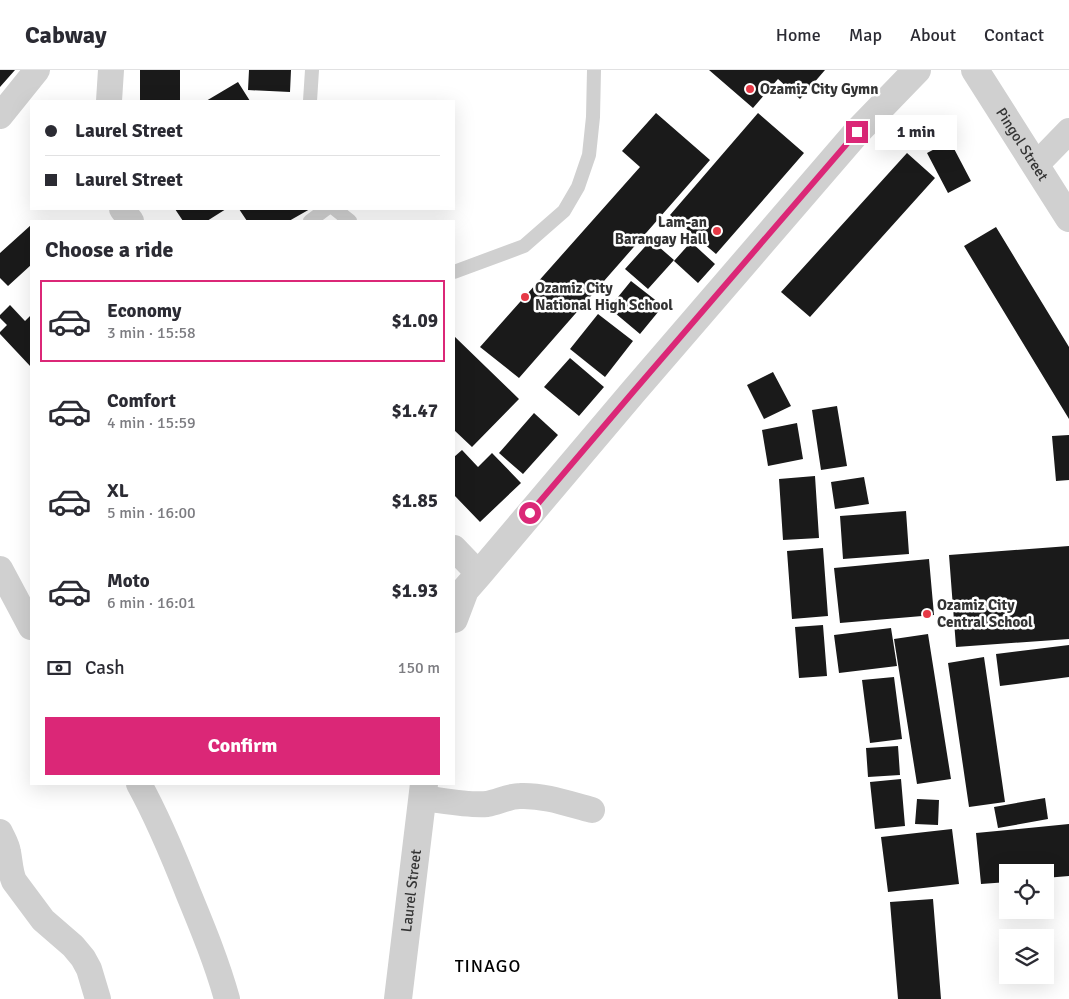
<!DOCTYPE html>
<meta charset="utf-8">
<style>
:root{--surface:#fff;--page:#f7f7f7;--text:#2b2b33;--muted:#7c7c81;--line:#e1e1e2;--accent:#db2777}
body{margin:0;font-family:Signika,sans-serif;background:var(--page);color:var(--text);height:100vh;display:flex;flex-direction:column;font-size:19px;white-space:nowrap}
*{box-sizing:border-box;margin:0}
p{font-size:16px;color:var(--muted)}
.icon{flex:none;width:28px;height:28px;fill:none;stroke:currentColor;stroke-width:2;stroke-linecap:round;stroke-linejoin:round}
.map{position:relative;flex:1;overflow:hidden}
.side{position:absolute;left:30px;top:150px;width:425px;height:565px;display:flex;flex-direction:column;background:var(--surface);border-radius:0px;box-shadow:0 5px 20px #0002}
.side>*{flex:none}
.hud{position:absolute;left:30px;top:30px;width:425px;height:110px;border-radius:0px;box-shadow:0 5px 20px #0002;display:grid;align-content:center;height:110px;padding:0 15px;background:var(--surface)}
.fabs{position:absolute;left:999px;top:794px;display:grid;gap:10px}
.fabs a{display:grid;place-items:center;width:55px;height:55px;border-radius:0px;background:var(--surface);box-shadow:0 5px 20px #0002;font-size:25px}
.end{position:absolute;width:22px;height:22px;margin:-11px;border:6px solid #db2777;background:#fff;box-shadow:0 0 0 2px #fff}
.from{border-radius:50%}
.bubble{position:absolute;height:35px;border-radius:0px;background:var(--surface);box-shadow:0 5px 20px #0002;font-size:16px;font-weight:800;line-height:35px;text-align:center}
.hud b{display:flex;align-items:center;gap:18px;height:48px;font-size:19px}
.hud b+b{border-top:1px solid var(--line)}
.hud i{width:12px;height:12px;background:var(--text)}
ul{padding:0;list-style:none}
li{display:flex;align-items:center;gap:15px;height:82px;margin:0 10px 8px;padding:0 5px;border:2px solid transparent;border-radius:0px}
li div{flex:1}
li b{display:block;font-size:19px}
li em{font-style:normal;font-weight:800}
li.current{border-color:var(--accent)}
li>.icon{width:45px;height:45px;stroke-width:1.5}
h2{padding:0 15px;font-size:22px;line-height:60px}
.pay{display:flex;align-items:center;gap:12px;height:55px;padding:0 15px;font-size:19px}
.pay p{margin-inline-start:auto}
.button{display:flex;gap:10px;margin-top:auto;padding:10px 15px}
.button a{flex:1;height:58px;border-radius:0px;background:var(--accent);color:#fff;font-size:20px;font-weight:800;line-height:58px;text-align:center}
header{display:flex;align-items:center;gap:30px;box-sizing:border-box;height:70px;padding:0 25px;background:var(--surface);border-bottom:1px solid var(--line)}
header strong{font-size:24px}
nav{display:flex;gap:28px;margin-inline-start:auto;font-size:18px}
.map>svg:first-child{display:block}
.building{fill:#1a1a1a}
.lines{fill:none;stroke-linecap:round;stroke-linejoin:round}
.service{stroke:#d0d0d0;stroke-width:14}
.minor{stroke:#d0d0d0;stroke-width:26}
.tertiary{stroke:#d0d0d0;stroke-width:28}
.route{stroke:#db2777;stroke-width:6}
.poi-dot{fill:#e63946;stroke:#fff;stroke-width:2}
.labels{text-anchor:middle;stroke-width:5;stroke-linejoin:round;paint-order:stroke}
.poi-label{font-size:15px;font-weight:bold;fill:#333;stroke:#fff;text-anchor:start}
.street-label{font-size:15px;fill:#333;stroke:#fff}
.quarter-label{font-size:18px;letter-spacing:1px;fill:#000;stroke:#fff}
</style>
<header>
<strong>Cabway</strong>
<nav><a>Home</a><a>Map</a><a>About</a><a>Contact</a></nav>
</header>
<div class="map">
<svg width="1069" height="929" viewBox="0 0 1069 929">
<rect width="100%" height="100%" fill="#fff"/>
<path class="building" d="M0 0H15L0 17Z
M140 0H180V31H140Z
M249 0H291L290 22 248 20Z
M709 0H825L800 29 778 9 753 38Z
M238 12 250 31H206Z
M656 43 710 90 519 308 480 277 640 97 622 81Z
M758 43 804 83 716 184 670 145Z
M950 71 971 111 948 123 927 83Z
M907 83 935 108 810 247 781 222Z
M175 139H226L207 151H183Z
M239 139H310L289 151H247Z
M31 155V195L8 216 0 208V183Z
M996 157 1069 277V349L964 176Z
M651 170 674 190 648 219 625 199Z
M691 172 715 194 698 213 674 191Z
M631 211 663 236 640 264 609 238Z
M10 235 25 251 31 245V297L0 264V262L7 255 0 248V245Z
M598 244 633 271 605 307 570 279Z
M454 266 519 329 472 377 454 360Z
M570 288 604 317 579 346 544 317Z
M773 302 791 336 764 349 747 315Z
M837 336 847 396 821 400 812 340Z
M534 343 558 365 523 404 499 383Z
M797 353 803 389 768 396 762 360Z
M1069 365V410L1056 411 1052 366Z
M462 380 478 397 492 383 521 413 480 452 454 425V387Z
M815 406 819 468 783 470 779 409Z
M864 407 869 434 835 439 831 412Z
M906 441 909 484 843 489 840 446Z
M1069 476V569L956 577 949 485Z
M823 478 828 546 792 549 787 481Z
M929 489 934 545 840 553 834 498Z
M823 555 827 606 799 608 795 557Z
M891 558 897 596 839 603 834 565Z
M928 564 951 709 917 714 894 569Z
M1069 575V607L1000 616 996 584Z
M984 587 1005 732 969 737 948 593Z
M894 607 902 669 870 673 862 610Z
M898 676 900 705 868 707 866 678Z
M901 709 905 756 875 759 870 712Z
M1045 728 1048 749 998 758 994 737Z
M917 729 939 730 938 755 915 754Z
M1069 754V806L1045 808V802H1008V812L981 814 976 763Z
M952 759 959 814 888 822 881 767Z
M933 829 941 929H898L890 832Z"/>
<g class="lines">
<path class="service" d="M310 31 312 0
M335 139 350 151
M310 151 326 139
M454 202 524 176 564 141 578 117 589 85 593 47 594 0"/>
<path class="minor" d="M109 31 111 0
M0 46 37 0
M1036 95 1069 61
M122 139 131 151
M454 478 479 504
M0 499 31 557
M139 714C159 750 174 787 189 825 203 859 217 893 227 929
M422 728C440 730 470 736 487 734 498 732 509 726 520 726 545 725 569 734 592 740
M0 762C3 769 7 775 8 782 10 792 10 802 14 811L43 850 73 876 83 888 89 899 98 929"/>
<g class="tertiary">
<path id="s1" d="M975 0 1069 148"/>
<path d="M454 549 465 520 479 504 633 322 857 62 917 0"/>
<path id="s2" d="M398 929 424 714"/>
</g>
</g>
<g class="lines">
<path class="route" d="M530 443 633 322 857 62"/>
</g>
<g class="poi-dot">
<circle cx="750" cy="19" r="5"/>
<circle cx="717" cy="161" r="5"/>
<circle cx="525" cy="227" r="5"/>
<circle cx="927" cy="544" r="5"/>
</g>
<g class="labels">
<g class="poi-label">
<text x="760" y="24">Ozamiz City Gymn</text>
<text x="707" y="157" text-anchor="end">Lam-an<tspan x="707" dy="17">Barangay Hall</tspan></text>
<text x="535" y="223">Ozamiz City<tspan x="535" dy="17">National High School</tspan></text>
<text x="937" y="540">Ozamiz City<tspan x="937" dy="17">Central School</tspan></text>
</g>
<g class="street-label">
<text dy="5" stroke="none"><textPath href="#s1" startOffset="88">Pingol Street</textPath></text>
<text dy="5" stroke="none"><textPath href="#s2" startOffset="109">Laurel Street</textPath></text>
</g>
<g class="quarter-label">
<text x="488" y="902">TINAGO</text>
</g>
</g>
</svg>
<div class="fabs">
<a><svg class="icon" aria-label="locate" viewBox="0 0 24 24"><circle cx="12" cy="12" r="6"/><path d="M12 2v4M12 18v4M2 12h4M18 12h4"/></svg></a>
<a><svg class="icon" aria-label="layers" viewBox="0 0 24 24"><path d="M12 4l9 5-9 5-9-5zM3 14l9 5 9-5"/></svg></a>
</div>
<i class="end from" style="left:530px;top:443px"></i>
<i class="end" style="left:857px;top:62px"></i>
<div class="bubble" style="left:875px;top:45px;width:82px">1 min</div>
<div class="hud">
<b><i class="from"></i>Laurel Street</b>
<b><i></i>Laurel Street</b>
</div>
<section class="side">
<h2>Choose a ride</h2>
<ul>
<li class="current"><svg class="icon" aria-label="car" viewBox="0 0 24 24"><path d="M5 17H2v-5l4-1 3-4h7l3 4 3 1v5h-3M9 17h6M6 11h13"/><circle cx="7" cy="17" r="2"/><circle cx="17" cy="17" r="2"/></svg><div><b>Economy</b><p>3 min · 15:58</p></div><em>$1.09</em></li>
<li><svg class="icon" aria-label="car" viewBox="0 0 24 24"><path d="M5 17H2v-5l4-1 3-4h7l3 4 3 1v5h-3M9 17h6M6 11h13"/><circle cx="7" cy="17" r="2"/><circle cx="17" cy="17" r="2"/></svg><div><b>Comfort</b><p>4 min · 15:59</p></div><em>$1.47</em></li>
<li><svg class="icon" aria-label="car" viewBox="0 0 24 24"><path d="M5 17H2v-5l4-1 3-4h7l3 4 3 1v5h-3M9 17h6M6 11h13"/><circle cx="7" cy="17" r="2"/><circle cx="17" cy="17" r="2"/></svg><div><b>XL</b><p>5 min · 16:00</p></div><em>$1.85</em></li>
<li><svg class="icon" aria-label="car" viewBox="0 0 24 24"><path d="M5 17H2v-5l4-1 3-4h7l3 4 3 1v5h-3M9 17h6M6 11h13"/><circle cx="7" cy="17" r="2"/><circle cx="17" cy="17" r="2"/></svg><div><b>Moto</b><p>6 min · 16:01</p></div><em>$1.93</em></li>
</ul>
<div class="pay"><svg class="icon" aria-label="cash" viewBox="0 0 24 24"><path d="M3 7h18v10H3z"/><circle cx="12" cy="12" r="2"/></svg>Cash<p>150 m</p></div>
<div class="button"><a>Confirm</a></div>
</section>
</div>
